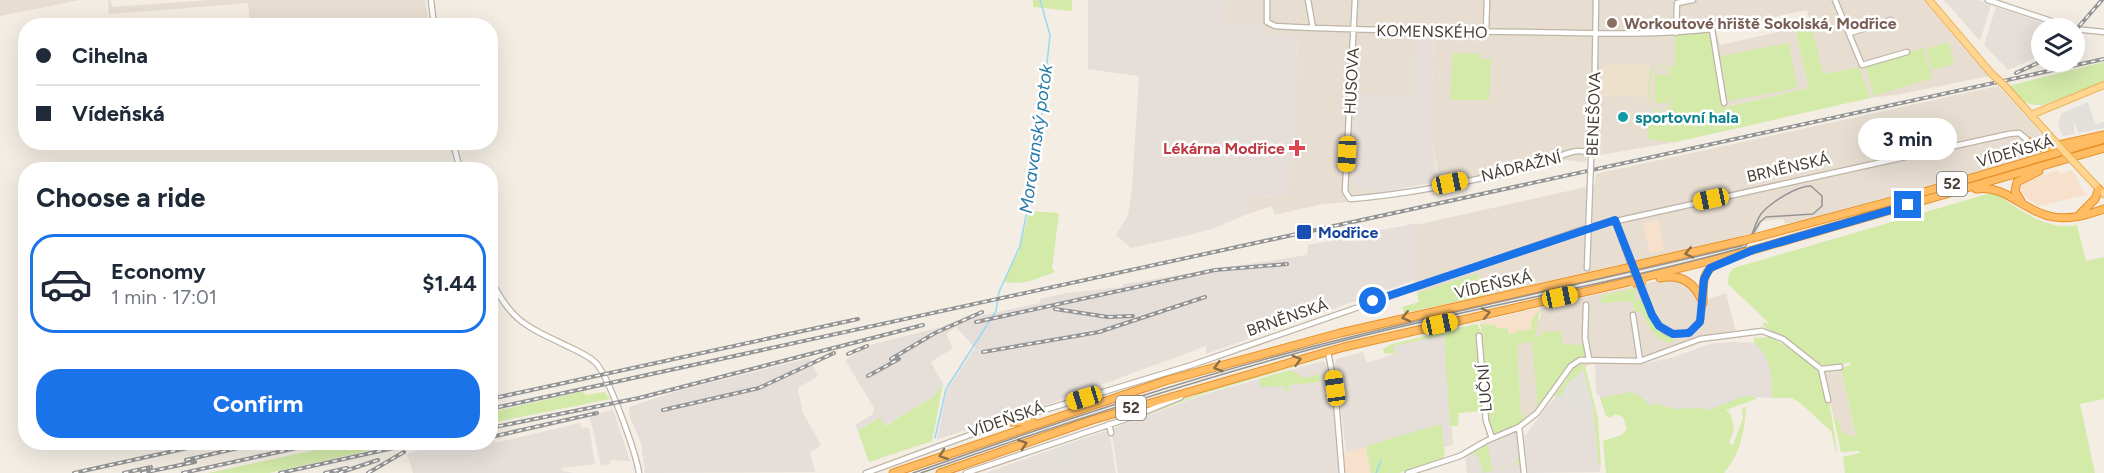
<!DOCTYPE html>
<meta charset="utf-8">
<style>
:root{--surface:#fff;--page:#f6f6f7;--text:#1f2937;--muted:#747a83;--line:#e0e1e3;--accent:#1a73e8}
body{margin:0;font-family:Figtree,sans-serif;background:var(--page);color:var(--text);height:100vh;display:flex;flex-direction:column;font-size:22px;white-space:nowrap}
*{box-sizing:border-box;margin:0}
p{font-size:20px;color:var(--muted)}
.icon{flex:none;width:33px;height:33px;fill:none;stroke:currentColor;stroke-width:2;stroke-linecap:round;stroke-linejoin:round}
.map{position:relative;flex:1;overflow:hidden}
.side{position:absolute;left:18px;top:162px;width:480px;height:288px;display:flex;flex-direction:column;background:var(--surface);border-radius:24px;box-shadow:0 6px 24px #0002}
.side>*{flex:none}
.hud{position:absolute;left:18px;top:18px;width:480px;height:132px;border-radius:24px;box-shadow:0 6px 24px #0002;display:grid;align-content:center;height:132px;padding:0 18px;background:var(--surface)}
.fabs{position:absolute;left:2031px;top:18px;display:grid;gap:12px}
.fabs a{display:grid;place-items:center;width:54px;height:54px;border-radius:50%;background:var(--surface);box-shadow:0 6px 24px #0002;font-size:30px}
.end{position:absolute;width:27px;height:27px;margin:-14px;border:8px solid #1a73e8;background:#fff;box-shadow:0 0 0 3px #fff}
.from{border-radius:50%}
.bubble{position:absolute;height:42px;border-radius:21px;background:var(--surface);box-shadow:0 6px 24px #0002;font-size:20px;font-weight:700;line-height:42px;text-align:center}
.car{position:absolute;width:18px;height:36px;margin:-18px -9px;border-radius:8px;box-shadow:0 0 4px 2px #0007;background:linear-gradient(#f5c518 24%,#345 0 40%,#f5c518 0 76%,#345 0 86%,#f5c518 0)}
.hud b{display:flex;align-items:center;gap:21px;height:57px;font-size:22px}
.hud b+b{border-top:2px solid var(--line)}
.hud i{width:15px;height:15px;background:var(--text)}
ul{padding:0;list-style:none}
li{display:flex;align-items:center;gap:18px;height:99px;margin:0 12px 9px;padding:0 6px;border:3px solid var(--line);border-radius:24px}
li div{flex:1}
li b{display:block;font-size:22px}
li em{font-style:normal;font-weight:700}
li.active{border-color:var(--accent)}
li>.icon{width:54px;height:54px;stroke-width:1.5}
h2{padding:0 18px;font-size:27px;line-height:72px}
.button{display:flex;gap:12px;margin-top:auto;padding:12px 18px}
.button a{flex:1;height:69px;border-radius:24px;background:var(--accent);color:#fff;font-size:24px;font-weight:700;line-height:69px;text-align:center}
.map>svg:first-child{display:block}
.residential{fill:#e7ded1}
.commercial{fill:#f7e1cd}
.industrial{fill:#e5ded9}
.education{fill:#ede1cc}
.green{fill:#d3eaa9;fill-rule:evenodd}
.parking{fill:#e3e0dc}
.lines{fill:none;stroke-linecap:round;stroke-linejoin:round}
.stream{stroke:#9bd8f4;stroke-width:1.5}
.minor-casing{stroke:#bfb4a6;stroke-width:7}
.major-casing{stroke:#eab25a;stroke-width:8}
.highway-casing{stroke:#e6902a;stroke-width:9}
.minor{stroke:#fff;stroke-width:4.5}
.major{stroke:#ffd590;stroke-width:6}
.highway{stroke:#ffbc62;stroke-width:7}
.tram{stroke:#949494;stroke-width:1.5}
.rail-casing{stroke:#949494;stroke-width:4}
.rail{stroke:#fff;stroke-width:1.5;stroke-dasharray:4.5;stroke-linecap:butt}
.minor-bridge-casing{stroke:#bfb4a6;stroke-width:7;stroke-linecap:butt}
.major-bridge-casing{stroke:#eab25a;stroke-width:8;stroke-linecap:butt}
.highway-bridge-casing{stroke:#e6902a;stroke-width:9;stroke-linecap:butt}
.minor-bridge{stroke:#fff;stroke-width:4.5}
.major-bridge{stroke:#ffd590;stroke-width:6}
.highway-bridge{stroke:#ffbc62;stroke-width:7}
.oneway{stroke:#8f7046}
.route{stroke:#1a73e8;stroke-width:8}
.education-dot{fill:#8d6e63;stroke:#fff;stroke-width:2}
.culture-dot{fill:#0f9aa8;stroke:#fff;stroke-width:2}
.health-dot{fill:#e0444e;stroke:#fff;stroke-width:2}
.transit-dot{fill:#1a4fb4;stroke:#fff;stroke-width:2}
.labels{text-anchor:middle;stroke-width:5;stroke-linejoin:round;paint-order:stroke}
.shield{fill:#fff;stroke:#7d7770;stroke-width:1.5}
.shield-label{font-size:15px;font-weight:bold;fill:#453d33}
.education-label{font-size:16px;font-weight:bold;fill:#785e54;stroke:#fff;text-anchor:start}
.street-label{font-size:16px;fill:#453d33;stroke:#fff}
.culture-label{font-size:16px;font-weight:bold;fill:#0d838f;stroke:#fff;text-anchor:start}
.health-label{font-size:16px;font-weight:bold;fill:#be3a42;stroke:#fff;text-anchor:end}
.transit-label{font-size:16px;font-weight:bold;fill:#164399;stroke:#fff;text-anchor:start}
.water-label{font-size:18px;font-style:italic;fill:#257ba6;stroke:#fff}
</style>
<div class="map">
<svg width="2104" height="473" viewBox="0 0 2104 473">
<rect width="100%" height="100%" fill="#f3ede3"/>
<path class="residential" d="M0 0H80L0 16Z
M108 0H111L112 7 209 0H425L429 25H250L248 3 112 14H109Z
M1227 0H1925L1989 76 1896 95 1870 98 1859 67 1823 74 1807 10 1716 29 1720 45 1795 28 1809 88 1725 107 1721 105 1711 30 1675 35 1676 142 1600 155 1583 162 1566 160 1441 189 1430 133 1434 37H1416L1412 97 1356 95 1352 187H1363L1378 194 1373 200 1322 204 1275 215 1272 206 1248 214 1250 195 1270 196 1297 86 1298 36 1270 35 1225 25Z
M1998 86 2056 149 1839 212 1785 224 1783 219 1762 221 1757 232 1635 261 1644 284 1665 279 1682 282 1689 287 1700 302 1726 293 1737 336 1703 340 1633 366 1595 363 1571 372 1533 420 1517 431 1487 443 1476 336 1484 334 1490 411 1521 414 1517 344 1541 317 1539 308 1634 286 1625 263 1483 296 1478 274 1417 293 1414 280 1416 225 1595 185 1596 174Z
M1840 364 1856 438 1837 431 1821 366Z"/>
<path class="commercial" d="M2058 170 2060 174 2072 170 2086 195 2038 206 2022 194 2021 187 2025 182Z
M1658 220 1664 250 1650 254 1643 223Z
M1539 308 1534 341 1484 334 1479 322Z
M1366 446 1371 473H1346L1342 453Z"/>
<path class="industrial" d="M1088 0H1227L1226 24 1263 25 1270 35 1298 36 1297 58H1299L1289 196 1251 195 1248 214 1212 229 1185 236 1131 248 1116 235 1128 216 1132 189 1139 76 1088 69Z
M1944 0H1978L1991 5 1980 41Z
M1996 7 2059 28H2042L2041 55 2008 70 1984 45Z
M1415 37H1434L1430 133 1438 181 1378 194 1363 187H1352L1356 94 1412 96Z
M1417 223 1414 280 1206 354V346L1038 408 937 439 947 390 975 348 956 327 946 334 953 348 931 362 943 384 933 397 884 426 879 417 858 431 855 425 873 414 874 408 845 360 871 345 941 327 972 314 974 317 1040 303V299L1067 293 1123 287V284L1307 255 1308 245Z
M1444 334 1453 445 1439 448 1437 426 1346 452 1338 383 1343 382V373L1335 367 1336 359 1363 352 1367 363 1395 354 1393 346Z
M1732 342 1754 343 1763 350 1771 363 1772 398 1744 396 1716 409 1692 414 1654 403 1650 408 1642 397 1601 398 1596 392 1595 363 1633 366 1675 357 1709 344Z
M810 358 818 376 798 388 802 411 821 445 810 453 815 472 645 473 641 443 630 417 629 407 681 390Z
M1323 361 1328 366 1333 382 1340 473H1118L1111 429 1206 394Z
M1583 370 1592 403 1600 472 1528 473 1524 437 1546 408 1578 372Z
M613 409 630 461 610 460V464L601 466 590 417Z
M580 423 581 428 589 427 595 464 562 468 563 471 574 473H413L407 454 437 443H446L447 446 461 443 490 442 491 438H494L495 443Z
M1109 430 1116 473H986L1073 442Z
M1517 431 1523 473H1467L1465 455Z"/>
<path class="education" d="M1602 64H1649V97L1601 96Z"/>
<path class="green" d="M1033 0H1072V11L1033 7Z
M1811 24 1823 74 1859 67 1870 98 1676 142 1647 139 1648 123 1675 124V112H1671V108L1658 112C1645 105 1646 81 1652 69L1662 65 1671 70V65H1675V35L1711 30 1721 105 1726 107 1809 88 1795 28ZM1661 66 1669 71 1671 104 1663 111 1653 108C1648 99 1648 77 1655 69Z
M1948 42 1954 64 1932 70 1926 49Z
M1789 43 1797 88 1728 101 1720 56Z
M1923 48 1932 78 1874 96 1865 66Z
M1453 53 1460 54 1461 57V53L1479 54 1480 59H1491L1489 100H1450Z
M2104 62V82L2043 105H2035L2024 102 2008 86Z
M1655 75H1670L1669 103H1655Z
M1994 192C2019 209 2045 231 2077 225L2086 261 2104 257V399L2080 404 2095 473H1845L1843 457 1860 453 1859 451 1841 452 1834 419 1838 418 1841 432 1856 437 1841 368 1850 365V362L1830 367 1818 365 1792 344 1763 326V322L1770 324 1728 284 1729 274 1734 268Z
M1029 211 1059 213 1052 268 1055 272C1038 278 1020 287 1003 281L1019 252Z
M1478 273 1483 296 1404 313 1402 307 1419 302 1417 293Z
M1636 288 1635 300 1642 299C1649 317 1653 332 1673 339L1672 343C1654 341 1649 328 1642 312H1635L1632 301 1600 303 1603 295Z
M1540 309 1535 337 1541 336V332L1562 331V344L1584 345 1586 354 1565 370 1538 409 1532 342 1517 344 1521 413 1525 421 1494 435 1488 423 1483 342 1481 341 1478 356 1484 417 1483 420 1482 411 1459 413 1458 426H1450L1444 335 1393 346 1395 354 1384 353 1383 349 1392 344 1455 329 1457 331V328L1477 324 1483 334 1480 324 1496 325V328L1505 329 1507 326 1508 334 1517 333 1518 326 1519 331 1524 330 1527 335 1526 330 1532 329 1531 321Z
M1769 337C1782 343 1812 361 1819 373 1829 389 1835 436 1837 456L1831 431 1799 402 1792 398H1772C1771 375 1773 359 1754 343V338Z
M1322 359 1205 393 1138 419 1210 389Z
M1584 362 1598 418 1601 466H1599L1592 403 1583 370 1567 384 1561 396H1554L1574 369Z
M1290 370 1305 378 1320 374 1321 382 1289 385V391H1285V386L1260 387 1259 379Z
M943 384 932 441 869 462 858 431 880 417 885 426 933 397Z
M584 391 585 395 605 392 610 399 491 423V412Z
M1630 392 1642 397 1650 407 1654 403 1675 409 1705 408 1706 411 1744 396 1756 397V399L1726 410 1731 415 1734 430 1729 443 1733 445 1743 418 1742 408 1746 407C1744 433 1741 452 1724 473H1606L1603 441 1622 435 1627 429 1623 417 1615 414 1610 418 1606 416 1600 398Z
M1441 424 1445 453 1442 460 1399 473H1371L1366 446Z
M348 443H403L269 473H208Z
M1487 443 1493 470 1517 462V458L1521 457V462L1483 473 1478 456 1471 452Z"/>
<path class="parking" d="M2088 102 2095 124 2104 122V128L2079 133 2073 121 2075 134 2063 136 2058 126 2061 114Z
M1583 370 1588 403H1592L1594 414 1582 415 1581 408 1559 406 1555 399 1562 395 1567 384Z
M1068 444 1072 464 1069 462 1051 469 1045 452Z"/>
<g class="lines">
<path class="stream" d="M935 438 946 389 996 311 999 292 1020 246 1036 166 1050 35 1040 0
M1376 473 1381 461"/>
<defs>
<path id="minor" d="M431 0 434 26
M1267 0V22L1275 26C1359 31 1442 31 1526 32 1588 33 1651 36 1712 29L1724 103
M1308 0 1313 28
M1355 0 1345 191 1350 199C1413 194 1479 180 1540 164 1555 160 1574 146 1588 153
M1835 0 1862 65 1907 52
M1988 0 2072 28
M2074 29 2104 32
M1486 31 1487 0
M1676 33 1677 3 1693 0
M1850 33 1891 20
M453 142 460 170
M1590 155 1594 125 1596 0
M1615 220C1623 242 1648 320 1665 331 1673 336 1683 335 1691 331L1701 319 1703 303
M1587 268 1590 186
M490 278C510 319 523 325 563 344 573 349 586 354 595 362 608 374 636 453 639 473
M1586 305 1585 338 1589 359
M1633 315 1640 361
M1479 336 1486 421 1492 438
M1328 352 1335 388 1342 473
M1821 369 1828 400
M1109 424 1111 433
M1519 427 1524 473
M866 473 1005 422 1192 365 1589 227 2009 134 2019 133 2030 142
M966 473 1132 417 1181 397
M1408 473 1460 456 1486 441 1519 427 1537 413 1571 366 1580 360 1640 361 1700 339 1762 331 1783 339 1821 369 1840 367"/>
<path id="major" d="M1929 0 1991 73
M2005 86 2049 135
M2031 115 2104 85
M2085 174 2104 194"/>
<path id="highway" d="M2030 142 2036 147 2045 148 2104 135
M1976 189C2005 184 2022 210 2049 216 2067 221 2087 215 2104 209
M2021 201 2015 191 2017 182 2039 171
M2080 214 2095 199 2099 189
M1761 236 1907 197 2104 139
M1637 265 1741 241
M1641 278 1753 250 2104 148
M1660 278C1679 274 1693 281 1701 299
M1703 303C1703 286 1701 269 1720 263
M1005 422H1033
M893 473 1165 381 1340 333 1627 268
M940 473 1092 420 1344 347 1632 281"/>
</defs>
<use href="#minor" class="minor-casing"/>
<use href="#major" class="major-casing"/>
<use href="#highway" class="highway-casing"/>
<use href="#minor" class="minor"/>
<use href="#major" class="major"/>
<use href="#highway" class="highway"/>
<path class="tram" d="M913 473C1055 423 1197 375 1342 339 1475 306 1608 278 1741 246 1754 240 1753 225 1761 214 1770 203 1796 186 1811 186L1822 196V206L1813 214 1766 217 1760 222 1745 247C1612 284 1475 307 1342 341 1199 378 1060 424 921 473"/>
<defs>
<path id="rail" d="M2074 32 2102 0
M2016 73 2042 61
M1055 309 1108 317 1133 316
M976 322 1215 270 1287 264
M983 352 1099 332 1205 297
M848 354 867 346
M891 359 935 333 982 312
M868 376 899 359
M490 399 858 319
M490 409 2104 59
M663 410 759 388 834 353
M490 428 639 398 923 325
M491 437 597 413
M451 443 454 442
M186 460 265 442
M74 473 215 442
M124 473 151 467
M142 473 195 462
M183 473 324 442
M280 473 421 442
M325 473 347 468
M339 473 378 460
M368 473 404 452"/>
</defs>
<use href="#rail" class="rail-casing"/>
<use href="#rail" class="rail"/>
<defs>
<path id="minor-bridge" d="M1590 186 1591 159"/>
<path id="major-bridge" d="M1991 73 2005 86
M2049 135 2085 174"/>
<path id="highway-bridge" d="M1741 241 1761 236
M1627 268 1637 265
M1633 283 1643 282"/>
</defs>
<use href="#minor-bridge" class="minor-bridge-casing"/>
<use href="#major-bridge" class="major-bridge-casing"/>
<use href="#highway-bridge" class="highway-bridge-casing"/>
<use href="#minor-bridge" class="minor-bridge"/>
<use href="#major-bridge" class="major-bridge"/>
<use href="#highway-bridge" class="highway-bridge"/>
</g>
<defs><path id="oneway-chevron" d="M-2-3.5L2.5 0L-2 3.5" fill="none" stroke-width="1.6" stroke-linecap="round" stroke-linejoin="round" transform="scale(1.5)"/></defs>
<g class="oneway">
<use href="#oneway-chevron" transform="translate(1689 253) rotate(167)"/>
<use href="#oneway-chevron" transform="translate(1486 313) rotate(-12)"/>
<use href="#oneway-chevron" transform="translate(1406 317) rotate(167)"/>
<use href="#oneway-chevron" transform="translate(1297 360) rotate(-16)"/>
<use href="#oneway-chevron" transform="translate(1218 367) rotate(164)"/>
<use href="#oneway-chevron" transform="translate(1023 444) rotate(-19)"/>
<use href="#oneway-chevron" transform="translate(943 455) rotate(161)"/>
</g>
<g class="lines">
<path class="route" d="M1373 301 1615 220 1652 315 1659 326 1673 334 1689 333 1700 322 1704 279 1710 268 1753 250 1908 205"/>
</g>
<circle class="education-dot" cx="1612" cy="23" r="6"/>
<circle class="culture-dot" cx="1623" cy="117" r="6"/>
<path class="health-dot" d="M1294 139h6v6h6v6h-6v6h-6v-6h-6v-6h6z"/>
<rect class="transit-dot" x="1296" y="224" width="16" height="16" rx="3"/>
<g class="labels">
<g class="shield">
<rect x="1937" y="172" width="30" height="24" rx="4.5"/>
<rect x="1116" y="396" width="30" height="24" rx="4.5"/>
</g>
<g class="shield-label">
<text x="1952" y="189">52</text>
<text x="1131" y="413">52</text>
</g>
<g class="education-label">
<text x="1624" y="29">Workoutové hřiště Sokolská, Modřice</text>
</g>
<g class="street-label">
<text transform="translate(1432 31) rotate(1)" y="6">KOMENSKÉHO</text>
<text transform="translate(1351 81) rotate(-87)" y="6">HUSOVA</text>
<text transform="translate(1593 114) rotate(-88)" y="6">BENEŠOVA</text>
<text transform="translate(2015 151) rotate(-16)" y="6">VÍDEŇSKÁ</text>
<text transform="translate(1521 166) rotate(-14)" y="6">NÁDRAŽNÍ</text>
<text transform="translate(1788 167) rotate(-13)" y="6">BRNĚNSKÁ</text>
<text transform="translate(1493 284) rotate(-13)" y="6">VÍDEŇSKÁ</text>
<text transform="translate(1287 317) rotate(-19)" y="6">BRNĚNSKÁ</text>
<text transform="translate(1484 388) rotate(-94)" y="6">LUČNÍ</text>
<text transform="translate(1006 419) rotate(-19)" y="6">VÍDEŇSKÁ</text>
</g>
<g class="culture-label">
<text x="1635" y="123">sportovní hala</text>
</g>
<g class="health-label">
<text x="1285" y="154">Lékárna Modřice</text>
</g>
<g class="transit-label">
<text x="1318" y="238">Modřice</text>
</g>
<g class="water-label">
<text transform="translate(1036 139) rotate(-82)" y="6">Moravanský potok</text>
</g>
</g>
</svg>
<div class="fabs">
<a><svg class="icon" aria-label="layers" viewBox="0 0 24 24"><path d="M12 4l9 5-9 5-9-5zM3 14l9 5 9-5"/></svg></a>
</div>
<i class="end from" style="left:1373px;top:301px"></i>
<i class="end" style="left:1908px;top:205px"></i>
<div class="bubble" style="left:1858px;top:118px;width:99px">3 min</div>
<i class="car" style="left:1347px;top:154px;rotate:183deg"></i>
<i class="car" style="left:1450px;top:183px;rotate:78deg"></i>
<i class="car" style="left:1711px;top:199px;rotate:258deg"></i>
<i class="car" style="left:1560px;top:297px;rotate:78deg"></i>
<i class="car" style="left:1440px;top:324px;rotate:78deg"></i>
<i class="car" style="left:1335px;top:388px;rotate:352deg"></i>
<i class="car" style="left:1084px;top:398px;rotate:253deg"></i>
<div class="hud">
<b><i class="from"></i>Cihelna</b>
<b><i></i>Vídeňská</b>
</div>
<section class="side">
<h2>Choose a ride</h2>
<ul>
<li class="active"><svg class="icon" aria-label="car" viewBox="0 0 24 24"><path d="M5 17H2v-5l4-1 3-4h7l3 4 3 1v5h-3M9 17h6M6 11h13"/><circle cx="7" cy="17" r="2"/><circle cx="17" cy="17" r="2"/></svg><div><b>Economy</b><p>1 min · 17:01</p></div><em>$1.44</em></li>
</ul>
<div class="button"><a>Confirm</a></div>
</section>
</div>
